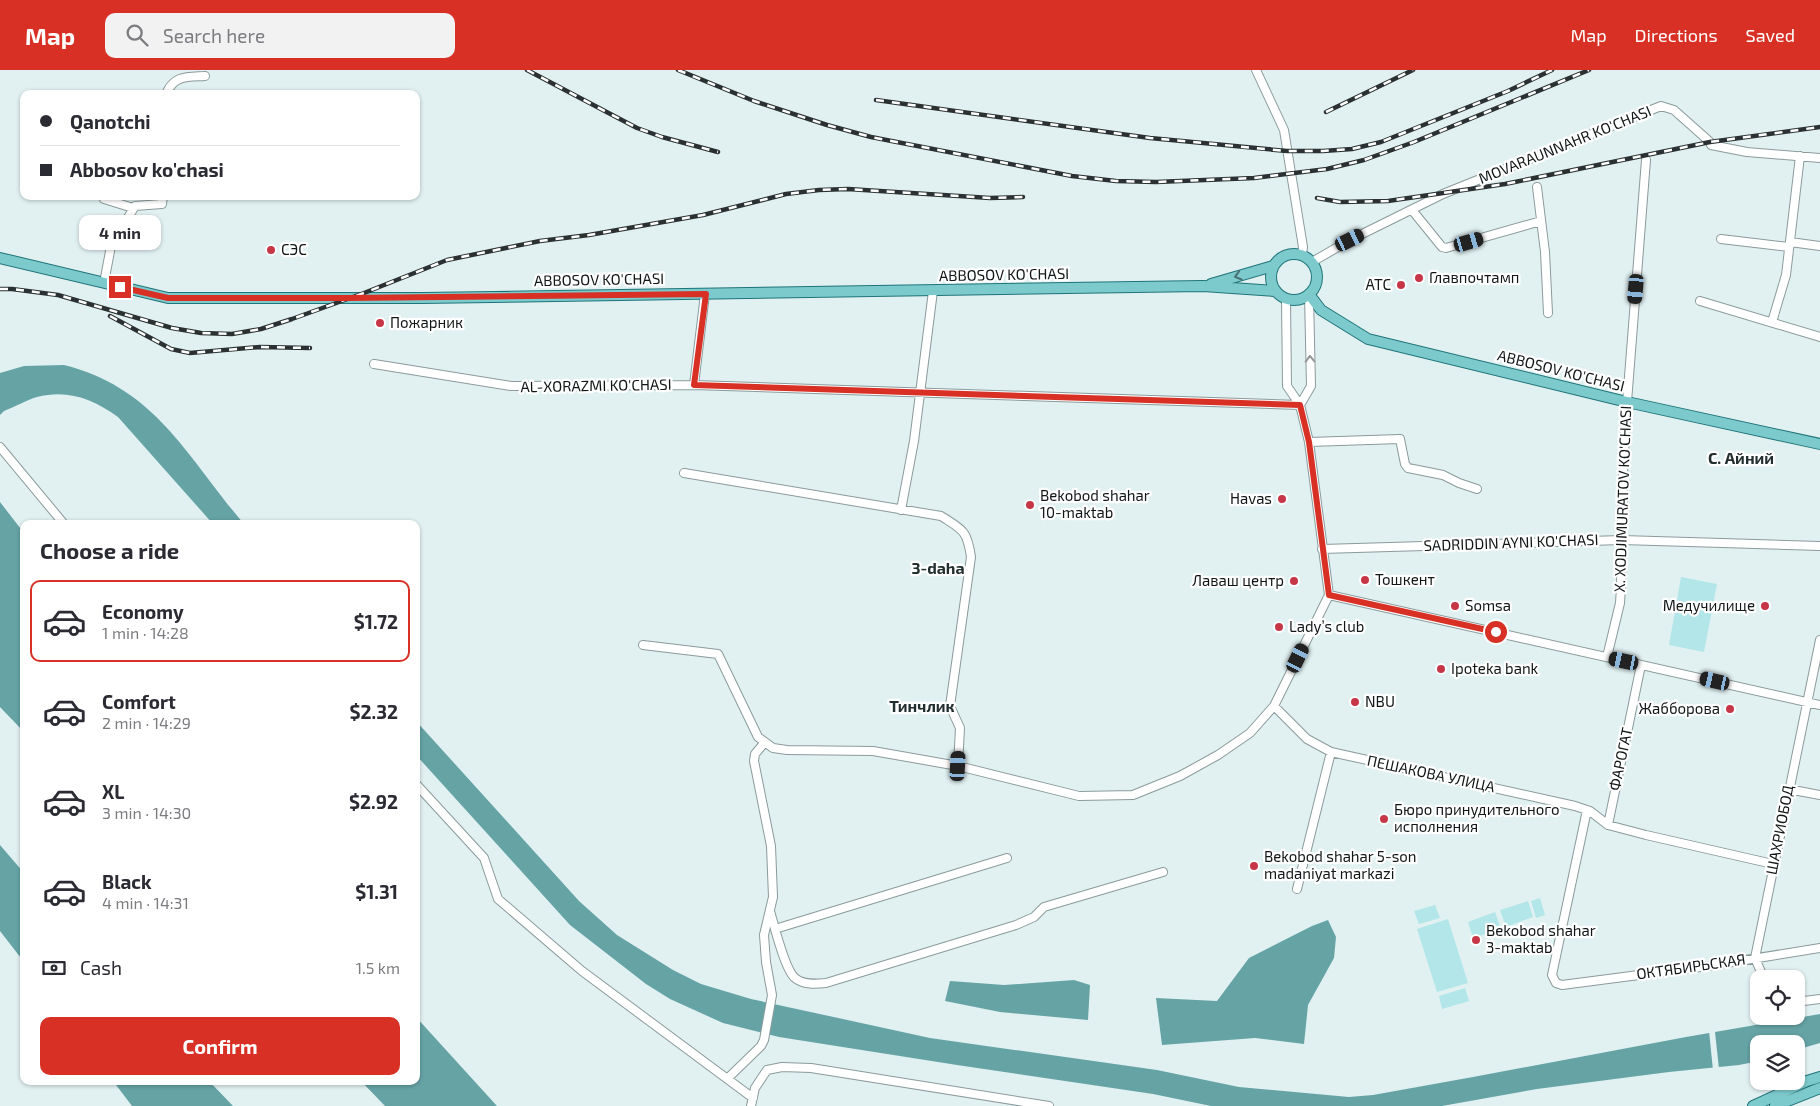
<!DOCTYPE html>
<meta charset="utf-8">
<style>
:root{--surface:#fff;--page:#f2f2f3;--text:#2b2b33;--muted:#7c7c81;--line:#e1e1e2;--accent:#d93025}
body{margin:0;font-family:"Exo 2",sans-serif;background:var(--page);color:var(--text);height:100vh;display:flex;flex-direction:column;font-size:19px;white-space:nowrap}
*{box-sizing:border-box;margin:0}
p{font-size:16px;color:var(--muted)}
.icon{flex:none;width:28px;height:28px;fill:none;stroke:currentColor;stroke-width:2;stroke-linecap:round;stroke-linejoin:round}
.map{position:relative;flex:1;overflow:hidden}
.panel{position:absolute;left:20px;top:450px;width:400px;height:565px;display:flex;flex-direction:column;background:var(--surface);border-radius:10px;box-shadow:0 1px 4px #0004}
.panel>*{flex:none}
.hud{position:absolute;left:20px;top:20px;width:400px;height:110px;border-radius:10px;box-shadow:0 1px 4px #0004;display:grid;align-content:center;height:110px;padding:0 20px;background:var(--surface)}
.fabs{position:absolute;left:1750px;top:900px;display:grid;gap:10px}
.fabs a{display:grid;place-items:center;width:55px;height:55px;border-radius:10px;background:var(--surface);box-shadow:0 1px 4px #0004;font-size:25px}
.end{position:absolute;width:22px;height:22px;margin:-11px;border:6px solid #d93025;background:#fff;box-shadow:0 0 0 2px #fff}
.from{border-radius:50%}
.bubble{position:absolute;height:35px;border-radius:10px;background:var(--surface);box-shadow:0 1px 4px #0004;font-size:16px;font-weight:700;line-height:35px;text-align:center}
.car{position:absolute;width:15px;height:30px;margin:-15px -8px;border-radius:6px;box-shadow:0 0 4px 1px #0007;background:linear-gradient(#222 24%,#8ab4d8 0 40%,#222 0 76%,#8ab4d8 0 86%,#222 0)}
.hud b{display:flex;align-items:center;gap:18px;height:48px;font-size:19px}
.hud b+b{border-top:1px solid var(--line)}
.hud i{width:12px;height:12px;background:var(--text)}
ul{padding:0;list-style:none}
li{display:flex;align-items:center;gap:15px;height:82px;margin:0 10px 8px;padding:0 10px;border:2px solid transparent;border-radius:10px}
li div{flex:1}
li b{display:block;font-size:19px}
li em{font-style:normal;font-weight:700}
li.current{border-color:var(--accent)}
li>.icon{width:45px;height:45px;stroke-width:1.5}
h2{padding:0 20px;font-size:22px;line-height:60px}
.pay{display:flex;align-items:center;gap:12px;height:55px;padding:0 20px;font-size:19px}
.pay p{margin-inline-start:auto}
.button{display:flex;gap:10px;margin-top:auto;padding:10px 20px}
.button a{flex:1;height:58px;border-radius:10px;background:var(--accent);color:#fff;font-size:20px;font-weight:700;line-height:58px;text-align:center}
header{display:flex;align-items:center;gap:30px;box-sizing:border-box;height:70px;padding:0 25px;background:var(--accent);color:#fff}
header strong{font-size:24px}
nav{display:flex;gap:28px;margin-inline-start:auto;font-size:18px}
.search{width:350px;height:45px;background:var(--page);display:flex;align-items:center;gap:12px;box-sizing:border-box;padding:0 18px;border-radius:10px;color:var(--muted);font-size:19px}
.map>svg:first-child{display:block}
.green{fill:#b2e6e8}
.water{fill:#66a3a5}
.pier{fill:#e1f1f2}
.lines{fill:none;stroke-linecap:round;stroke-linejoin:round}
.minor-casing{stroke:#8b9a9b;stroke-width:10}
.major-casing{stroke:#1f7478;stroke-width:12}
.minor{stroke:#fff;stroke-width:8}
.major{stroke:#7dcacd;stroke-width:10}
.rail-casing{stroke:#2b3132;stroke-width:4.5}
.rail{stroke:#fff;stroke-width:2.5;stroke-dasharray:8;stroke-linecap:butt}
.oneway{stroke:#477072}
.oneway2{stroke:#949697}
.route{stroke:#d93025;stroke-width:6}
.poi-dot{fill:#c63646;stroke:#fff;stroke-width:2}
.labels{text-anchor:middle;stroke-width:4.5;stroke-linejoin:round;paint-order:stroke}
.street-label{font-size:15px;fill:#111617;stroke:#fff}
.poi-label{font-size:15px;fill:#111617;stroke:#fff;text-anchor:start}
.neighbourhood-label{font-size:16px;font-weight:bold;fill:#222e2f;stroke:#fff}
</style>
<header>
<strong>Map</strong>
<div class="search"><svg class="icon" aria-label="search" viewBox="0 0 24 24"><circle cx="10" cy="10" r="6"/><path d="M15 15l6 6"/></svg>Search here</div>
<nav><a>Map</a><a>Directions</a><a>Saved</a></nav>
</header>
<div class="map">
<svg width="1820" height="1036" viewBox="0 0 1820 1036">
<rect width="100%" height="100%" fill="#e1f1f2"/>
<path class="green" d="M1681 507 1717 514 1704 582 1669 575Z
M1540 828 1545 845 1536 848 1531 831Z
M1528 831 1533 847 1506 857 1500 840Z
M1435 835 1440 848 1419 854 1414 841Z
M1495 842 1501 859 1473 868 1468 852Z
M1448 849 1468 913 1437 922 1417 859Z
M1465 918 1469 931 1442 939 1439 926Z"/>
<path class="water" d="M64 295C156 318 187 387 244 454H213L118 347C93 329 68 319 37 327 26 330 15 337 4 341L0 345V303L24 296Z
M0 432 24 463V662L0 637Z
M416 651 579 831 617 865 673 900 701 914 751 929 930 968 1157 1000 1239 1017 1349 1027 1373 1025 1473 1007 1686 967 1820 944V973L1796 980V974H1759V991L1739 995 1669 1002 1537 1019 1442 1036H1211L1153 1024 957 995 779 967 723 953 670 929 646 914 570 855 416 685Z
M0 775 24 803V892L0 861Z
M1328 850 1336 867 1334 888 1308 935 1304 974 1255 968 1162 975 1156 928 1217 931 1249 888 1312 856Z
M1074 910 1090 915 1088 950 1000 942 945 931 950 911 1004 915Z
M416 947 497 1036H385L361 1011H416Z
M113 1011H209L233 1036H132Z"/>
<path class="pier" d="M1709 961 1715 962 1719 999 1713 1000Z"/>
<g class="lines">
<defs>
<path id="minor" d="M1256 0 1284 60 1303 177 1302 185
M166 24C174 5 187 7 205 6
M1537 117 1545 182 1548 243
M104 126V129L133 138
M1412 140 1442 177 1446 178 1541 151
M1721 169 1789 177
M1790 172 1820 176
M1312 192 1350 170 1443 124 1661 36 1674 40 1710 72 1711 75 1747 82 1820 88
M104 213 111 176 135 136 162 134 163 126
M1286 229 1287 316 1300 335 1309 372 1329 525
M1700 231 1820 267
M1772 252 1786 205 1800 86
M374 294 511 316 694 315 1300 335
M694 315 705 224
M1300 335 1311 316 1309 225
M1309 372 1400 369 1405 394 1408 398 1443 405 1459 413 1477 419
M0 377 64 454
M684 403 941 446C963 460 967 460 971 487L950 636 960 658 958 696
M901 440 914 371 933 221
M1322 479 1622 470 1820 476
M1329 525 1820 635
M643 575 718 584 758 667 773 678 787 680 873 681 958 696 1079 726 1133 725 1180 706 1218 685 1250 663 1274 636 1329 525
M1607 587 1620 533 1621 517 1623 403 1627 332 1646 90
M1274 636 1307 669 1331 682 1575 736 1590 741 1608 755 1646 765 1773 794
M416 714 484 788 498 829 582 901 753 1028
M1788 719 1820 725
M1587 740 1552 905 1556 913 1562 915 1708 896 1820 878
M1608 755 1641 595
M1297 819 1331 682
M770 841C774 855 785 900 795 908 803 915 816 914 826 913L1016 855 1034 847 1044 837 1163 802
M775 859 1007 788
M1764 909 1755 888 1820 570
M1796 932 1820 929
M728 1008 761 976 764 970 772 925 766 892 764 865 773 827 771 776 754 691 755 684 765 672
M751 1036 755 1018 767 1000 782 997 811 998 1049 1036"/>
<path id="major" d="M1271 207a23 23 0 1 1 46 0a23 23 0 1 1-46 0Z
M0 188 168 228H422L1203 216 1275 221
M1211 214 1273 196
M1309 224 1321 240 1368 269 1627 332 1820 374
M1753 1036 1807 1011 1820 1007
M1775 1036 1820 1018"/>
</defs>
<use href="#minor" class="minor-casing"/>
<use href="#major" class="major-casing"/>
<use href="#minor" class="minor"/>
<use href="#major" class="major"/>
<defs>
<path id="rail" d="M527 0 637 58 662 67 718 82
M678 0 754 31 827 55 871 67 1072 106 1116 111 1156 112 1254 108 1327 99 1364 90 1414 72 1589 0
M876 30 1150 68 1287 81H1323L1352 79 1381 72 1508 21 1552 0
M1326 42 1413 0
M1317 128 1340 132 1388 131 1505 114 1710 72 1820 57
M0 219H12L58 225 172 258 201 263 232 264 261 259 292 249 364 223 447 190 540 171 589 165 703 145 786 124 819 120 848 119 990 128 1023 127
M110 246 171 279 190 283 260 277 310 278"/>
</defs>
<use href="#rail" class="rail-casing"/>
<use href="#rail" class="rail"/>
</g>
<defs><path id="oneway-chevron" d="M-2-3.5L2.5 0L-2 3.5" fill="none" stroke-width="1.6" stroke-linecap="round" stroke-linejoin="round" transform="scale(1.25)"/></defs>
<use class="oneway" href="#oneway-chevron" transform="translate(1238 206) rotate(164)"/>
<use class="oneway2" href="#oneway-chevron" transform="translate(1310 289) rotate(-91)"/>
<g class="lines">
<path class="route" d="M120 217 168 228H349L706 224 694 315 1300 335 1309 372 1329 525 1496 562"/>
</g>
<g class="poi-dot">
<circle cx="271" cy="180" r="5"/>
<circle cx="1419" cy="208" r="5"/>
<circle cx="1401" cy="215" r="5"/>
<circle cx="380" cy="253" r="5"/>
<circle cx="1282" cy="429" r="5"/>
<circle cx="1030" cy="435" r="5"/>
<circle cx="1365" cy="510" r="5"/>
<circle cx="1294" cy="511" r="5"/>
<circle cx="1455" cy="536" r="5"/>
<circle cx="1765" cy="536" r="5"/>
<circle cx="1279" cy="557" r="5"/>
<circle cx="1441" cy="599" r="5"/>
<circle cx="1355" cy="632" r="5"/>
<circle cx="1730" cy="639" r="5"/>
<circle cx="1384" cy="749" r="5"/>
<circle cx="1254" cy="796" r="5"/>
<circle cx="1476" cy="870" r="5"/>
</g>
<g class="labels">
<g class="street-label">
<text transform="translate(1565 75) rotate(-22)" y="5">MOVARAUNNAHR KO'CHASI</text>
<text transform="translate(1004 205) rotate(-1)" y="5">ABBOSOV KO'CHASI</text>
<text transform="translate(599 210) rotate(-1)" y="5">ABBOSOV KO'CHASI</text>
<text transform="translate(1561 301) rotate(14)" y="5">ABBOSOV KO'CHASI</text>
<text transform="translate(596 316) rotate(-1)" y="5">AL-XORAZMI KO'CHASI</text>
<text transform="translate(1623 429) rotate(-88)" y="5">X. XODJIMURATOV KO'CHASI</text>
<text transform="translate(1511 473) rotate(-2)" y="5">SADRIDDIN AYNI KO'CHASI</text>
<text transform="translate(1621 689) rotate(-78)" y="5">ФАРОГАТ</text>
<text transform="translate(1431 704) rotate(12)" y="5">ПЕШАКОВА УЛИЦА</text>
<text transform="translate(1780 760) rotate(-79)" y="5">ШАХРИОБОД</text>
<text transform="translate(1691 897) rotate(-8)" y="5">ОКТЯБИРЬСКАЯ</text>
</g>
<g class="poi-label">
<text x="281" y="185">СЭС</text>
<text x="1429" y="213">Главпочтамп</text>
<text x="1391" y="220" text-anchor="end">АТС</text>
<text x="390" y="258">Пожарник</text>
<text x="1040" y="431">Bekobod shahar<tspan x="1040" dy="17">10-maktab</tspan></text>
<text x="1272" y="434" text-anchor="end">Havas</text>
<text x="1375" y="515">Тошкент</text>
<text x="1284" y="516" text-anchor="end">Лаваш центр</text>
<text x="1465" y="541">Somsa</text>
<text x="1755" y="541" text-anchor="end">Медучилище</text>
<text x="1289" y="562">Lady’s club</text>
<text x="1451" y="604">Ipoteka bank</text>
<text x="1365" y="637">NBU</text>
<text x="1720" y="644" text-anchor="end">Жабборова</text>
<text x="1394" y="745">Бюро принудительного<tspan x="1394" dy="17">исполнения</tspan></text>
<text x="1264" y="792">Bekobod shahar 5-son<tspan x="1264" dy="17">madaniyat markazi</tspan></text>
<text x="1486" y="866">Bekobod shahar<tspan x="1486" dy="17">3-maktab</tspan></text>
</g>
<g class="neighbourhood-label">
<text x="1741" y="394">С. Айний</text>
<text x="938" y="504">3-daha</text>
<text x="922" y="642">Тинчлик</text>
</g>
</g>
</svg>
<div class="fabs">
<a><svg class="icon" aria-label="locate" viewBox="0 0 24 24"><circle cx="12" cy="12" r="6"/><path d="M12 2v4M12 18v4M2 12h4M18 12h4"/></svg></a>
<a><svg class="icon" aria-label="layers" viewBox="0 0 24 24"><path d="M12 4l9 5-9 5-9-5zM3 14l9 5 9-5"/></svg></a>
</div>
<i class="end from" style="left:1496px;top:562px"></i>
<i class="end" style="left:120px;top:217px"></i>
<div class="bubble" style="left:79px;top:145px;width:82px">4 min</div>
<i class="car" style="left:1350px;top:170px;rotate:64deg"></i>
<i class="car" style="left:1469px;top:172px;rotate:74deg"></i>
<i class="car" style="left:1636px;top:219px;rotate:185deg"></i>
<i class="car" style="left:1298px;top:588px;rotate:26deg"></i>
<i class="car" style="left:1624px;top:591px;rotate:282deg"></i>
<i class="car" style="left:1715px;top:611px;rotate:283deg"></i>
<i class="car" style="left:958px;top:696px;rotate:3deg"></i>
<div class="hud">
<b><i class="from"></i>Qanotchi</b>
<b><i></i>Abbosov ko'chasi</b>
</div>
<section class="panel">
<h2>Choose a ride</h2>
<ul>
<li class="current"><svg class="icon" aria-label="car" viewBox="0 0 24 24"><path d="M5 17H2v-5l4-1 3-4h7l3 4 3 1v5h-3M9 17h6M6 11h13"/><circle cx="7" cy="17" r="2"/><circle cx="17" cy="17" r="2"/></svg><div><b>Economy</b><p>1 min · 14:28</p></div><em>$1.72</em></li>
<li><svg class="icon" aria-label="car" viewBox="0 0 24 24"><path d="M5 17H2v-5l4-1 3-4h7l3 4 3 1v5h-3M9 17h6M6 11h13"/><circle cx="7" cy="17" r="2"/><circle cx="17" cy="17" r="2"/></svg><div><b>Comfort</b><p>2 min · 14:29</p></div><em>$2.32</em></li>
<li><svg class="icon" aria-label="car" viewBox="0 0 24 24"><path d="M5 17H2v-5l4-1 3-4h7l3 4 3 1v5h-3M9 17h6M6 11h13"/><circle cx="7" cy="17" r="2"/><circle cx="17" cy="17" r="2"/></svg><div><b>XL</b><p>3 min · 14:30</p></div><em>$2.92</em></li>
<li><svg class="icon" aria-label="car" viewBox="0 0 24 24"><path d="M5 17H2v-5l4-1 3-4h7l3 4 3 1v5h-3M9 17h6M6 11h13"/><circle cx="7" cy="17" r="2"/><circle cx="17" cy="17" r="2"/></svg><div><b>Black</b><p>4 min · 14:31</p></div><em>$1.31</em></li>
</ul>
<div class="pay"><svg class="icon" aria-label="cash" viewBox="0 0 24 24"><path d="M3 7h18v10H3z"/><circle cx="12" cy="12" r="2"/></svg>Cash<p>1.5 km</p></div>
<div class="button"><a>Confirm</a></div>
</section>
</div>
